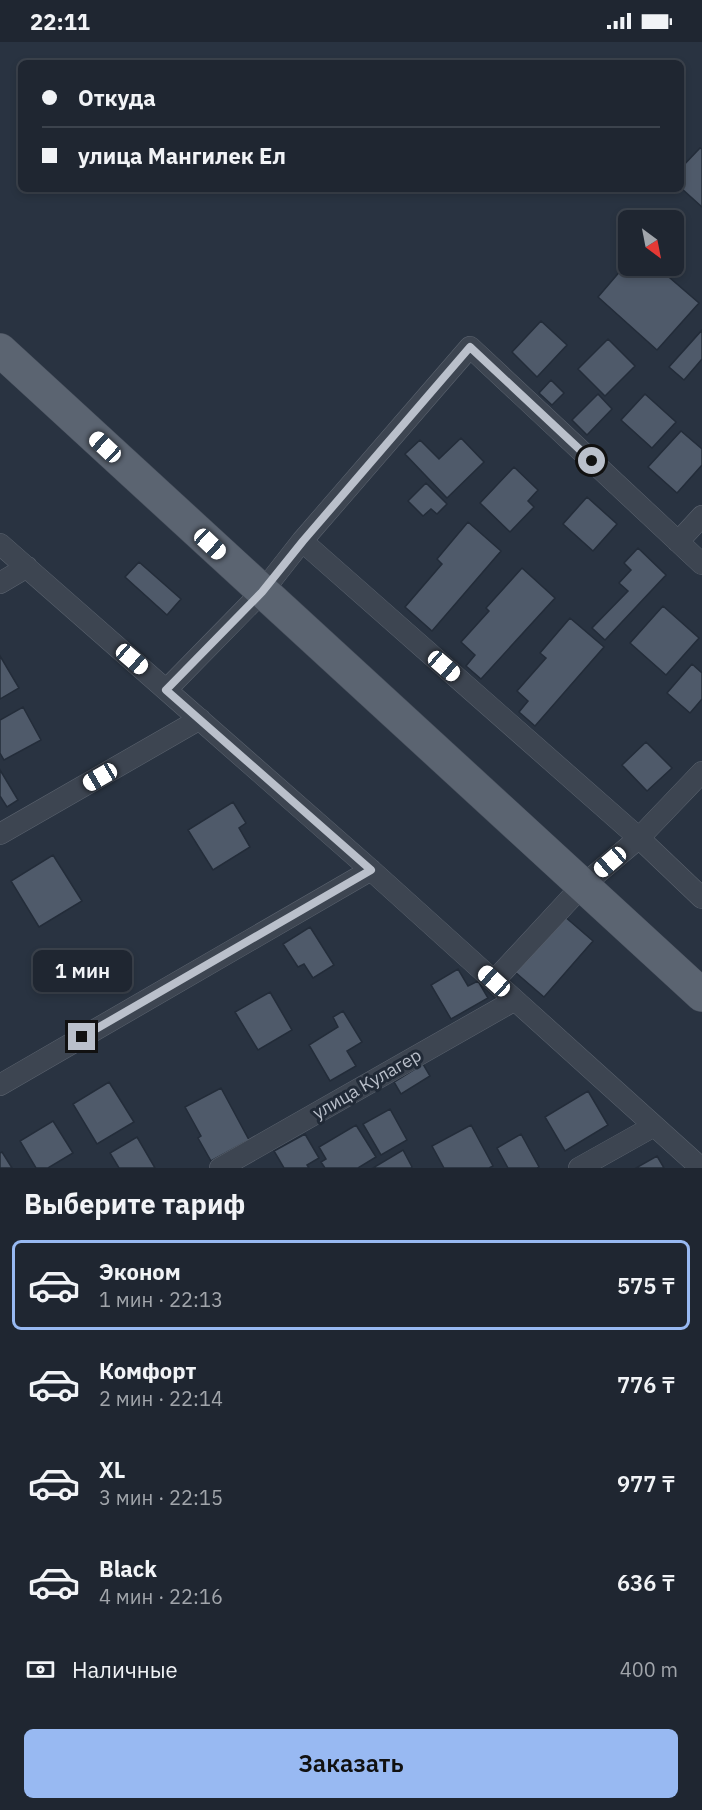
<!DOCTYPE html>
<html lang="ru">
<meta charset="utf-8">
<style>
:root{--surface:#1f2631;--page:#2c323d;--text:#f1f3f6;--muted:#a1a5ab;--line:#3c434d;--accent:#98b9f2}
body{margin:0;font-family:"IBM Plex Sans",sans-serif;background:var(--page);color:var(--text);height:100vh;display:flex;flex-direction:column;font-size:22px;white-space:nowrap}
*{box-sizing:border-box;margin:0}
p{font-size:20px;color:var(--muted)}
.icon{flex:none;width:33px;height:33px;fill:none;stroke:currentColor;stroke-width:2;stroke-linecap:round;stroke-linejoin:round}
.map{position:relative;height:1126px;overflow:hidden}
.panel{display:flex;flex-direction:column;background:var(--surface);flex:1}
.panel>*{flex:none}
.guide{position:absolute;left:18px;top:18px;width:666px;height:132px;border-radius:9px;box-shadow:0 3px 9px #0003,0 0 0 2px var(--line);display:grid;align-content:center;height:132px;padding:0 24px;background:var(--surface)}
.needle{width:39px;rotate:148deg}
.fabs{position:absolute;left:618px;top:168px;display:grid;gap:12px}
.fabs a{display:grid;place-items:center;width:66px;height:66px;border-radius:9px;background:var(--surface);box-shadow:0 3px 9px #0003,0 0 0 2px var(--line);font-size:30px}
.end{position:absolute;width:27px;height:27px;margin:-14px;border:8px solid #bac0cb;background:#111;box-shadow:0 0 0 3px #111}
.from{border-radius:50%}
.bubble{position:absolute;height:42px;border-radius:9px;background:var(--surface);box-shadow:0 3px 9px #0003,0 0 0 2px var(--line);font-size:20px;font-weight:600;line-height:42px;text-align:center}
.car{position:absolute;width:18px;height:36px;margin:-18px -9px;border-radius:8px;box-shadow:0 0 4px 2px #0007;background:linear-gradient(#fff 24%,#345 0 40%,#fff 0 76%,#345 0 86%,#fff 0)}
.guide b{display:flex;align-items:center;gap:21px;height:57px;font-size:22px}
.guide b+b{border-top:2px solid var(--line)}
.guide i{width:15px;height:15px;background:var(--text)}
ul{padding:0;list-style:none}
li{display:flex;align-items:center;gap:18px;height:90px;margin:0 12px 9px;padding:0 12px;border:3px solid transparent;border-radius:9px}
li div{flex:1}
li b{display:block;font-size:22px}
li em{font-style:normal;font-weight:600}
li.active{border-color:var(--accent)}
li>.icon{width:54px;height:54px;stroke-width:1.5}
h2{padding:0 24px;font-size:27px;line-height:72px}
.pay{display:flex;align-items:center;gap:15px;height:66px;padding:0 24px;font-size:22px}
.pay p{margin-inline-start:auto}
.action{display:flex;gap:12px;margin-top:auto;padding:12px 24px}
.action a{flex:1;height:69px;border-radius:9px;background:var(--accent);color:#111;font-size:24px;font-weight:600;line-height:69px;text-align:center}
.status{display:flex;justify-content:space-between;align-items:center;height:42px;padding:0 30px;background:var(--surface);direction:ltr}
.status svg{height:16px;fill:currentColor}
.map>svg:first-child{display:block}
.building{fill:#4f5a6a;stroke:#232c39;stroke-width:1.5}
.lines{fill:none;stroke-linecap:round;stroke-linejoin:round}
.street-casing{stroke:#5b636f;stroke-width:22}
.primary-casing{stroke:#464e5b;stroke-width:34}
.street{stroke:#3d4551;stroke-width:21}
.primary{stroke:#5b6471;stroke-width:33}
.route{stroke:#bac0cb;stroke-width:8}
.labels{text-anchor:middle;stroke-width:6;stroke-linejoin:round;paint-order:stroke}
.street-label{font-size:18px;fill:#bac0cb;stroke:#212a37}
</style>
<div class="status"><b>22:11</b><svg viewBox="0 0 49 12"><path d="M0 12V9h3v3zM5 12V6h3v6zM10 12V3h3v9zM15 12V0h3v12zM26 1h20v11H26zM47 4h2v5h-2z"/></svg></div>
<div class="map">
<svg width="702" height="1126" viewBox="0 0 702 1126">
<rect width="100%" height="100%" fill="#293341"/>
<path class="building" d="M700 106 702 107V165L681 146V126Z
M628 220V224H656L699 261 657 308 598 255Z
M541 279 567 303 537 335 512 310Z
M702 288V317L684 338 669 325Z
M608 297 635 324 605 354 578 327Z
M551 338 564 351 552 363 539 351Z
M598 352 612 367 587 393 572 378Z
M645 352 676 380 652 406 621 378Z
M681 389 702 407V423L677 451 648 425Z
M461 396 484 420 447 456 405 412 420 398 439 417Z
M514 425 538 448 528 459 534 465 510 490 480 461Z
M426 441 447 462 437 472 431 467 423 474 408 459Z
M587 455 617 482 593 509 563 482Z
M468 480 501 509 432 589 405 565 442 522 437 517Z
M638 506 666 533 605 598 592 586 628 549 619 541 631 528 624 521Z
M139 520 181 557 167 573 125 535Z
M522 526 555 556 481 637 466 624 475 613 461 600 489 569 486 566Z
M663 564 699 596 666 633 630 601Z
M570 576 604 605 535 684 519 670 528 659 517 649 546 616 540 611Z
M0 614 19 646 0 657Z
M692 622 702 631V657L690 671 667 651Z
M23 665 41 698 4 718 0 711V678Z
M646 700 672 726 647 749 622 723Z
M0 728 18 758 7 765 0 754Z
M233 760 246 781 239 786 250 805 213 828 188 788Z
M53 813 82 859 39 885 11 839Z
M564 874 593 899 544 955 515 930Z
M310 885 334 923 313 936 304 922 298 925 283 902Z
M458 927 468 944 478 939 488 956 451 977 431 943Z
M270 950 292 988 258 1008 235 970Z
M343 969 362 1000 347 1009 356 1024 330 1039 309 1003 338 985 333 975Z
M423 1022 430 1034 401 1052 394 1040Z
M109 1040 134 1080 97 1102 73 1062Z
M221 1046 249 1098 211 1119 198 1096 201 1094 185 1065Z
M588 1049 608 1083 565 1109 545 1075Z
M390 1067 407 1098 381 1113 363 1082Z
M53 1079 73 1111 48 1126H36L20 1099Z
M356 1083 376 1115 358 1126H325L321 1120 326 1117 319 1105Z
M471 1083 493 1124 489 1126H444L432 1104Z
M305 1092 319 1116 307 1123 309 1126H284L274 1109Z
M521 1092 539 1125 537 1126H508L497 1106Z
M137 1095 155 1126H119L110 1111Z
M403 1108 412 1125 411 1126H373Z
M2 1110 12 1126H0V1111Z
M657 1114 664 1126H636Z"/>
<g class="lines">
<defs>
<path id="street" d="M678 500 702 474
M0 502 371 828 701 1126
M702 522 470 305 302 499 639 796 702 856
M0 541 27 525
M166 648 262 550 302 499
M0 792 200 677
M494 939 582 844 639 796 702 730
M0 1043 371 828
M220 1126 515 958
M579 1126 654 1084"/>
<path id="primary" d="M0 308 702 953"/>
</defs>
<use href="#street" class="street-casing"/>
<use href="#primary" class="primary-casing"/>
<use href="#street" class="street"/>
<use href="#primary" class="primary"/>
</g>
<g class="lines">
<path class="route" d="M82 995 371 828 166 648 262 550 303 499 470 305 592 419"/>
</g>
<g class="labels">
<g class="street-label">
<text transform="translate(367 1042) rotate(-30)" y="6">улица Кулагер</text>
</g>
</g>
</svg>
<div class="fabs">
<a><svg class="needle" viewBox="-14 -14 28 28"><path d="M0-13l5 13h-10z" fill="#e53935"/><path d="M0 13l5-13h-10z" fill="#a1a5ab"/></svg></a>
</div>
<i class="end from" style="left:592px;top:419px"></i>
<i class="end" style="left:82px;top:995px"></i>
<div class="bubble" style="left:33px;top:908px;width:99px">1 мин</div>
<i class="car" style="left:105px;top:405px;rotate:313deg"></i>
<i class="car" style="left:210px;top:502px;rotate:133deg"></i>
<i class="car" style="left:132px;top:617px;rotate:131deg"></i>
<i class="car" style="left:444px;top:624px;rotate:131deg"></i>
<i class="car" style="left:100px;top:735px;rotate:240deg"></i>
<i class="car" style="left:610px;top:820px;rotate:229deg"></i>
<i class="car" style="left:494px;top:939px;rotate:312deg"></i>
<div class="guide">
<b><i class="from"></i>Откуда</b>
<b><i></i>улица Мангилек Ел</b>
</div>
</div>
<section class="panel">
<h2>Выберите тариф</h2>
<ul>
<li class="active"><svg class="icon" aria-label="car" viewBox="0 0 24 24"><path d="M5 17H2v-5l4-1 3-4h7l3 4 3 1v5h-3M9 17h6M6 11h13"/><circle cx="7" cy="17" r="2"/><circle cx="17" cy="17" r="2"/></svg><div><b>Эконом</b><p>1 мин · 22:13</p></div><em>575 ₸</em></li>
<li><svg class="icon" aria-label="car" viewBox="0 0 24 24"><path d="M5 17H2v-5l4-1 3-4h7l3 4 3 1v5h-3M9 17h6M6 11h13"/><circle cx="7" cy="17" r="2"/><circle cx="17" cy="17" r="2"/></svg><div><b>Комфорт</b><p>2 мин · 22:14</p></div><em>776 ₸</em></li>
<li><svg class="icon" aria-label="car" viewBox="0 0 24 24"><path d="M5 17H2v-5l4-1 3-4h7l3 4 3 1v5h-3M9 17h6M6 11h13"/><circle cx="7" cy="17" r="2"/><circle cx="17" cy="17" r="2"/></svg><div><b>XL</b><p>3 мин · 22:15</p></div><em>977 ₸</em></li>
<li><svg class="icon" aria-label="car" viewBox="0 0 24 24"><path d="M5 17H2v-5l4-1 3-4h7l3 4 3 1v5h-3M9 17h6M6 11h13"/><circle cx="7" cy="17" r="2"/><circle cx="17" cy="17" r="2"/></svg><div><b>Black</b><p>4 мин · 22:16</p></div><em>636 ₸</em></li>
</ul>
<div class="pay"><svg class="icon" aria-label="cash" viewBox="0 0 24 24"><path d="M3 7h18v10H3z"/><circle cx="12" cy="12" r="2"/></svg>Наличные<p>400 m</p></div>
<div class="action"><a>Заказать</a></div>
</section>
